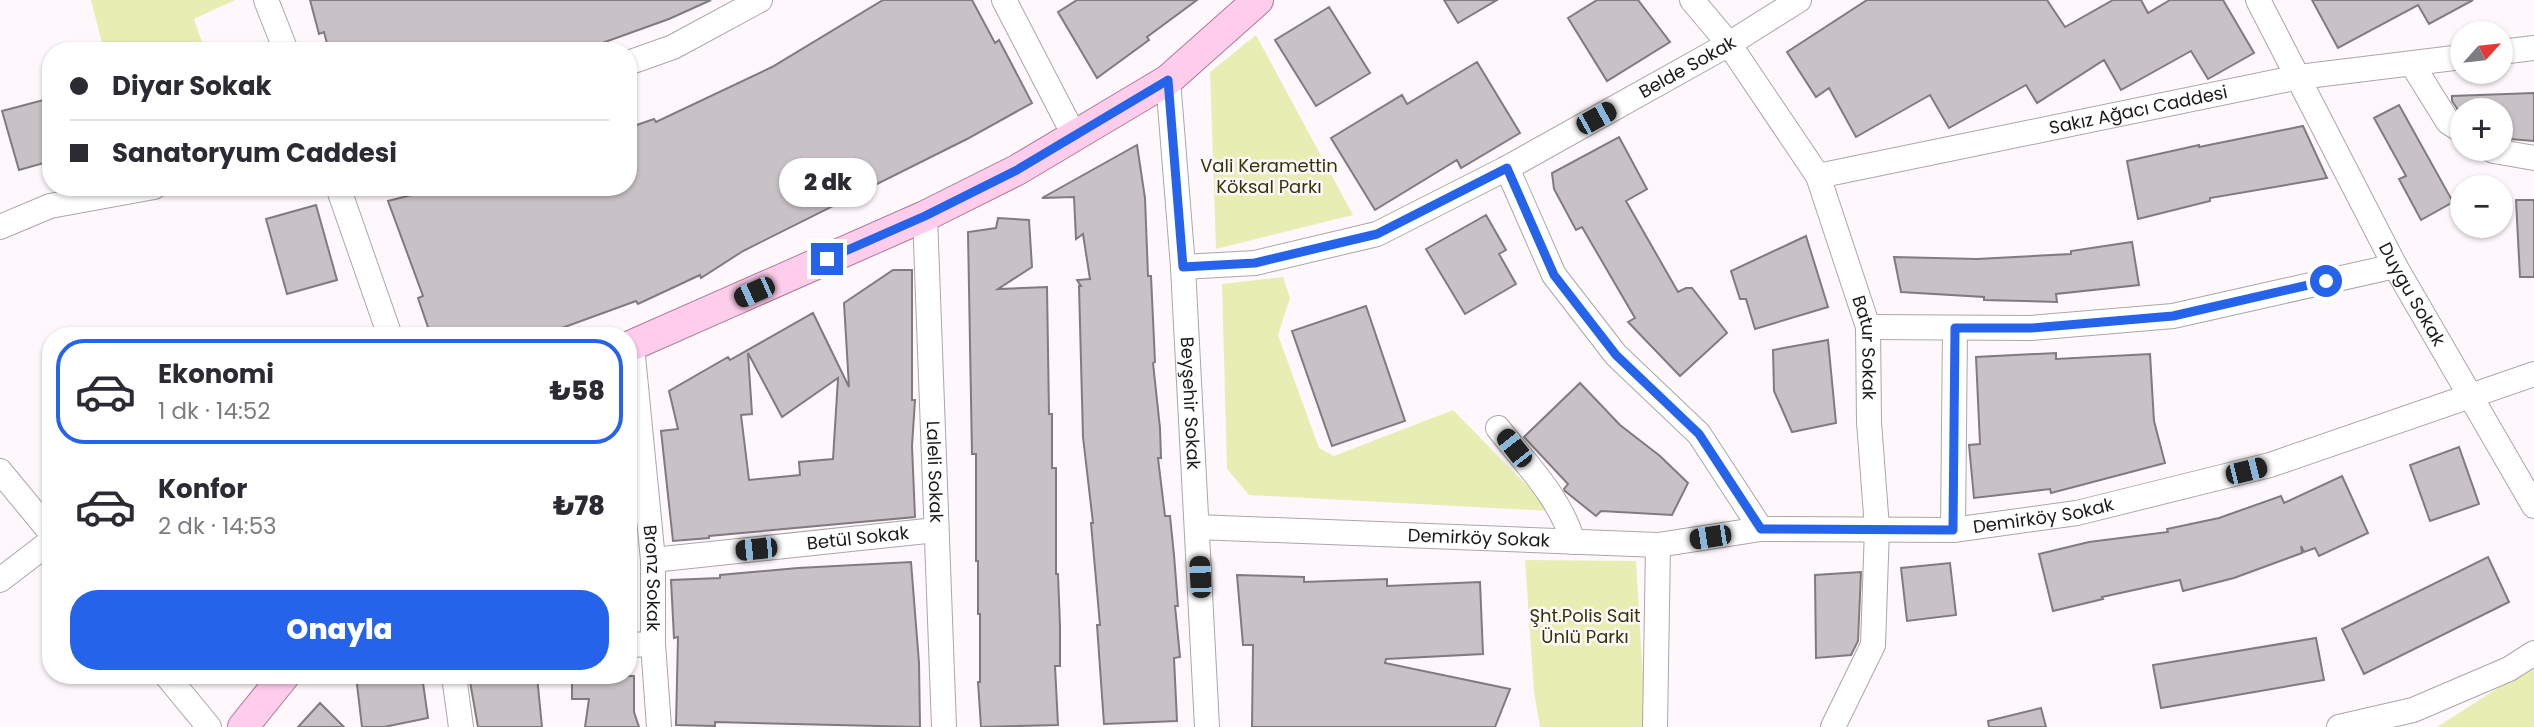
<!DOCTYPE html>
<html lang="tr">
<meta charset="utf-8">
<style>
:root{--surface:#fff;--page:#f7f7f7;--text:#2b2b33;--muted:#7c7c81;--line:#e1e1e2;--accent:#2563eb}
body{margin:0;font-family:Poppins,sans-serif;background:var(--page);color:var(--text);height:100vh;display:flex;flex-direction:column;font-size:26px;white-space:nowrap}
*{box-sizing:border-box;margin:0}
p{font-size:23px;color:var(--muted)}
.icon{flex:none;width:38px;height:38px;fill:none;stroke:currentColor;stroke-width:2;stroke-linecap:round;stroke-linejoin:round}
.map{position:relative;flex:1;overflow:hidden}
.panel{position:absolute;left:42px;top:327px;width:595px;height:357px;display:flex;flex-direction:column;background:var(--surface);border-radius:28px;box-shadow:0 2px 5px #0004}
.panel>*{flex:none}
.hud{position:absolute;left:42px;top:42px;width:595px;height:154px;border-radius:28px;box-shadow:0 2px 5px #0004;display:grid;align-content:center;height:154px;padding:0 28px;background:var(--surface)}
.needle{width:46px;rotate:63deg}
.tools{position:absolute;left:2450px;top:21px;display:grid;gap:14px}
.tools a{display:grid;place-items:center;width:63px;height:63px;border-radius:50%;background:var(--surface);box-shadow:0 2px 5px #0004;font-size:35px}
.end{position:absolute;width:32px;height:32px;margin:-16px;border:9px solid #2563eb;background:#fff;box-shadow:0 0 0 4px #fff}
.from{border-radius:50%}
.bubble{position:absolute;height:49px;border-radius:24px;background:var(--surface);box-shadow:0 2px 5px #0004;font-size:23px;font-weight:800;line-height:49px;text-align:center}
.car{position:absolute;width:21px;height:42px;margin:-21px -10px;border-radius:9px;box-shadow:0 0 5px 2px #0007;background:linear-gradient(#222 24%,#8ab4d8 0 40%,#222 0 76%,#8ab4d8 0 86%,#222 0)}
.hud b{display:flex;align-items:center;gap:24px;height:66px;font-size:26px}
.hud b+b{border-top:2px solid var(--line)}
.hud i{width:18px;height:18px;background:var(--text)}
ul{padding:12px 0 0;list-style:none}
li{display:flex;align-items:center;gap:21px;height:105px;margin:0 14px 10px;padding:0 14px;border:4px solid transparent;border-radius:28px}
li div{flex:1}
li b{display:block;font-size:26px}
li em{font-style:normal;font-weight:800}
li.active{border-color:var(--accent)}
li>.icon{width:63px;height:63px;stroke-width:1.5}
.action{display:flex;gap:14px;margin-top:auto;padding:14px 28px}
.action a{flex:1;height:80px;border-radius:28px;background:var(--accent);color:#fff;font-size:28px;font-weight:800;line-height:80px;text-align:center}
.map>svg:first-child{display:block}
.green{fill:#e8eeb3}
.building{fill:#c8c1c5;stroke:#817a7e;stroke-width:2;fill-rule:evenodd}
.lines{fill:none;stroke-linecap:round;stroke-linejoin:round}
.minor-casing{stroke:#aca5a9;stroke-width:26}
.major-casing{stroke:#af799b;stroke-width:32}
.minor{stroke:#fff;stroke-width:24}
.major{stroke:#fecdec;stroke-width:30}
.route{stroke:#2563eb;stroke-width:9}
.labels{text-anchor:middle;stroke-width:5;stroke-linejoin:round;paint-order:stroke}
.street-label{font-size:18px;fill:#1c191b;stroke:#fef8fc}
.park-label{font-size:18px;fill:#333400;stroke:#fef8fc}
</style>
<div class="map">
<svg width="2534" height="727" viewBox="0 0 2534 727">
<rect width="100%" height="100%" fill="#fef8fc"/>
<path class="green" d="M91 0H235L194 19 205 51H104Z
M1256 35 1353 215 1216 249 1210 72Z
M1283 277 1290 298 1278 335 1319 448 1334 456 1453 410 1552 511 1249 495 1227 469 1222 284Z
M1525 560 1636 561 1646 727H1540L1534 692Z
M2534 665V727H2437Z"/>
<path class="building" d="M310 0H711L669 19 580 51H329L324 32 319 34Z
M883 0H972L995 43 999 40 1032 103 967 139 743 251 701 278 700 275 638 304 636 301 540 336H431L418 298 423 296 388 201 442 187H628V128L654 119 656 122 772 67Z
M1077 0H1197L1147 37 1149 40 1097 78 1058 12Z
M1444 0H1497L1458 23Z
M1597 0H1638L1670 42 1607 81 1568 18Z
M1867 0H2047L2065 27 2113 0H2141L2148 13 2170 0H2223L2254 53 2208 79 2191 51 2121 90 2104 60 2037 103 2026 85 1949 128 1930 95 1856 137 1829 88 1816 97 1787 52Z
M2312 0H2473L2429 24 2418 5 2338 48Z
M1329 7 1370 73 1316 106 1275 40Z
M1477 62 1520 133 1461 168 1457 160 1375 210 1331 138 1402 95 1407 104Z
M2534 93V141L2510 139 2508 126 2501 127V110H2458L2452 101V96Z
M51 98V161L19 170 2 111Z
M2399 105 2453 202 2421 220 2399 179 2406 176 2374 118Z
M2303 126 2327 178 2210 198V201L2138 219 2127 161 2199 145V147Z
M1619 137 1647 189 1626 201 1678 292 1686 288H1692L1727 333 1680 376 1628 322 1635 318 1582 227 1576 230 1554 189 1552 173Z
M1137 145 1145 198 1148 276H1151L1155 362 1153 363 1160 428 1161 458H1158L1165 516H1170L1174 555 1178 606H1175L1180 657 1174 658 1177 721 1104 724 1097 625H1100L1091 523H1093L1083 437 1079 286H1081L1077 280 1090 279 1083 234 1076 239 1074 197 1042 198Z
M2516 200H2534V277H2520Z
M316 205 337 280 287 294 266 219Z
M1486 215 1506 250 1499 254 1516 284 1465 314 1426 249Z
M998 218 1029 220 1032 267 998 289 1047 287 1049 414H1052V468H1056V574H1058L1060 626V666H1055L1058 725 981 727 978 682H980V614H978V561H976V454H972L968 232 996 228Z
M1806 236 1828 307 1755 329 1746 299H1740L1731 271Z
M2132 242 2139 285 2056 294 2057 302 1984 300V297L1901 292 1894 257 1977 259 2071 254V251Z
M893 270H912V400H915L912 446 915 517 709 536V538L673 541 661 431 678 429 669 391 728 357 730 360 813 313 849 387 844 303ZM748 353 782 417 838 378 833 459 799 462 800 475 749 480 741 415 752 414Z
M1366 306 1405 421 1332 446 1292 331Z
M1828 340 1836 423 1792 432 1774 391 1773 350Z
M2056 353V359L2150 354 2154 421 2165 463 2051 493 2050 489 1974 498 1969 445 1980 444 1976 357Z
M1580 383 1620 425 1660 456 1688 483 1672 515 1601 511 1596 516 1565 491 1564 489 1568 484 1524 437Z
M2459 447 2479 504 2430 521 2410 465Z
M2342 476 2368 533 2319 556 2315 548 2304 552 2301 546 2302 553 2234 578 2183 591 2180 580 2102 597 2103 599 2053 611 2039 554 2089 542 2168 532 2167 529 2219 518 2281 496 2284 503Z
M2488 557 2509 602 2364 674 2342 629Z
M911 562 919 663 920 727 715 722V726L676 725 678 637 674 638 671 580 720 578V575L798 568Z
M1950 563 1956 615 1907 621 1901 568Z
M1861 572 1858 641 1851 655 1816 658 1815 575Z
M1237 575 1304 577V582L1387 579V586L1480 582 1483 654 1386 659 1385 663 1510 689 1495 727H1252L1253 645H1243Z
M2316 638 2324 680 2161 708 2153 665Z
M356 676H422L428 718 384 727H362Z
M469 676H537L542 727H478Z
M572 676H634V712L639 727H585L589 699H572Z
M320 703 344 727H298Z
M2041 708 2046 727H1989L1988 721Z"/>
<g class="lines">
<defs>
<g id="minor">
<path d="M266 0 286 51"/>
<path d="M1004 0 1075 137"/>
<path id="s1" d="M1692 0 1729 44 1818 176 1868 327 1869 422 1877 528 1873 645 1833 727"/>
<path id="s2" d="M2258 0 2395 266 2534 506"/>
<path d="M2501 52 2534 48"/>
<path d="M628 63 673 47 760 0"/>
<path d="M2412 64 2448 122 2462 131"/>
<path id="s3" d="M1168 80 1183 267 1207 727"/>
<path d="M2490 149 2494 151 2534 158"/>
<path d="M1507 168 1554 275 1616 355 1699 434 1761 529"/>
<path id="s4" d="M1818 176 2299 77 2462 57"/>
<path d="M338 187 390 336"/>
<path id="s5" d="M925 216 944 727"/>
<path d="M0 227 50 206 154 187"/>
<path id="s6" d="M1183 267 1255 263 1377 234 1507 168 1729 44 1799 0"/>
<path d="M1868 327 2031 328 2173 316 2395 266"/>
<path id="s7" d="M632 346 653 560V644L659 727"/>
<path d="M1498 428C1526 464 1560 497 1573 542"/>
<path d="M0 471 51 533"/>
<path id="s8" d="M1197 527 1658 545 1761 529 1953 530 2077 513 2270 465 2534 374"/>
<path d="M1953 530 1955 328"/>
<path id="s9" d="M653 560 936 530"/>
<path d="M0 580 51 541"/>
<path d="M628 645 653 644"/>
<path d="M167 676 209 727"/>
<path d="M454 676 461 727"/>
<path d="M1655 727 1658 545"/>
<path d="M2339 727 2413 710 2509 669 2534 653"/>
</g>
<path id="major" d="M628 347 925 216 1017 170 1168 80 1258 0
M243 727 284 676"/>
</defs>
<use href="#minor" class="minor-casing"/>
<use href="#major" class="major-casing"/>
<use href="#minor" class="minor"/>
<use href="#major" class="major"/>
</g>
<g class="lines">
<path class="route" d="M827 259 925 216 1017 170 1168 80 1183 267 1255 263 1377 234 1507 168 1554 275 1616 355 1699 434 1761 529 1953 530 1955 328H2031L2173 316 2326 281"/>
</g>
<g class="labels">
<g class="street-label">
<text dy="6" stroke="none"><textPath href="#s6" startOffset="550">Belde Sokak</textPath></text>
<text dy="6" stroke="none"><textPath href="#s4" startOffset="327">Sakız Ağacı Caddesi</textPath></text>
<text dy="6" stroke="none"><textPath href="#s2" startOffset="332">Duygu Sokak</textPath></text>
<text dy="6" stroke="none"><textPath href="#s1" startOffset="396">Batur Sokak</textPath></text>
<text dy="6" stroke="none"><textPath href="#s3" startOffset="324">Beyşehir Sokak</textPath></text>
<text dy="6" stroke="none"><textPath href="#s5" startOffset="256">Laleli Sokak</textPath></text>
<text dy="6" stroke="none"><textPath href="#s8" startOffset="849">Demirköy Sokak</textPath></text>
<text dy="6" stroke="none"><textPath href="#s8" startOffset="282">Demirköy Sokak</textPath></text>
<text dy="6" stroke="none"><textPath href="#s9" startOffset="206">Betül Sokak</textPath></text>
<text dy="6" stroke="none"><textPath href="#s7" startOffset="233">Bronz Sokak</textPath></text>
</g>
<g class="park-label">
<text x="1269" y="172">Vali Keramettin<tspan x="1269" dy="21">Köksal Parkı</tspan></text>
<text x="1585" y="622">Şht.Polis Sait<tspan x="1585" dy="21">Ünlü Parkı</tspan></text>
</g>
</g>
</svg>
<div class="tools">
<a><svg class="needle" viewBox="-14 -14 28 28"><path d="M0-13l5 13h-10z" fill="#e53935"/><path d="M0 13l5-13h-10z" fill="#7c7c81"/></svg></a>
<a>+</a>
<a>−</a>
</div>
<i class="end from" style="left:2326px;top:281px"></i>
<i class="end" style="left:827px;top:259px"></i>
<div class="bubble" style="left:779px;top:158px;width:98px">2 dk</div>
<i class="car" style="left:1596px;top:118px;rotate:61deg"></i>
<i class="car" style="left:754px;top:292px;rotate:246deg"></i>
<i class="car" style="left:1514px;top:448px;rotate:322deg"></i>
<i class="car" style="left:2246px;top:471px;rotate:76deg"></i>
<i class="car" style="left:1710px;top:537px;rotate:261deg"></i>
<i class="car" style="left:756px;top:549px;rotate:264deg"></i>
<i class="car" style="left:1200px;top:577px;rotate:357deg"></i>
<div class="hud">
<b><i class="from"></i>Diyar Sokak</b>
<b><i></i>Sanatoryum Caddesi</b>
</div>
<section class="panel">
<ul>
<li class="active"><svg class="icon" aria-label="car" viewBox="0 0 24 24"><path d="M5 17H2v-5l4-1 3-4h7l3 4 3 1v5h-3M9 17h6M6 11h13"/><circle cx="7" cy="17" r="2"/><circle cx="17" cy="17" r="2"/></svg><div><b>Ekonomi</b><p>1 dk · 14:52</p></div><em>₺58</em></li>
<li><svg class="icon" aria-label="car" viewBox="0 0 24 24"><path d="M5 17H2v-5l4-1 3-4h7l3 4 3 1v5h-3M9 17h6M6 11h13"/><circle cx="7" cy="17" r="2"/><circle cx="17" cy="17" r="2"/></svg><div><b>Konfor</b><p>2 dk · 14:53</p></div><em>₺78</em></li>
</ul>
<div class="action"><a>Onayla</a></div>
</section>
</div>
